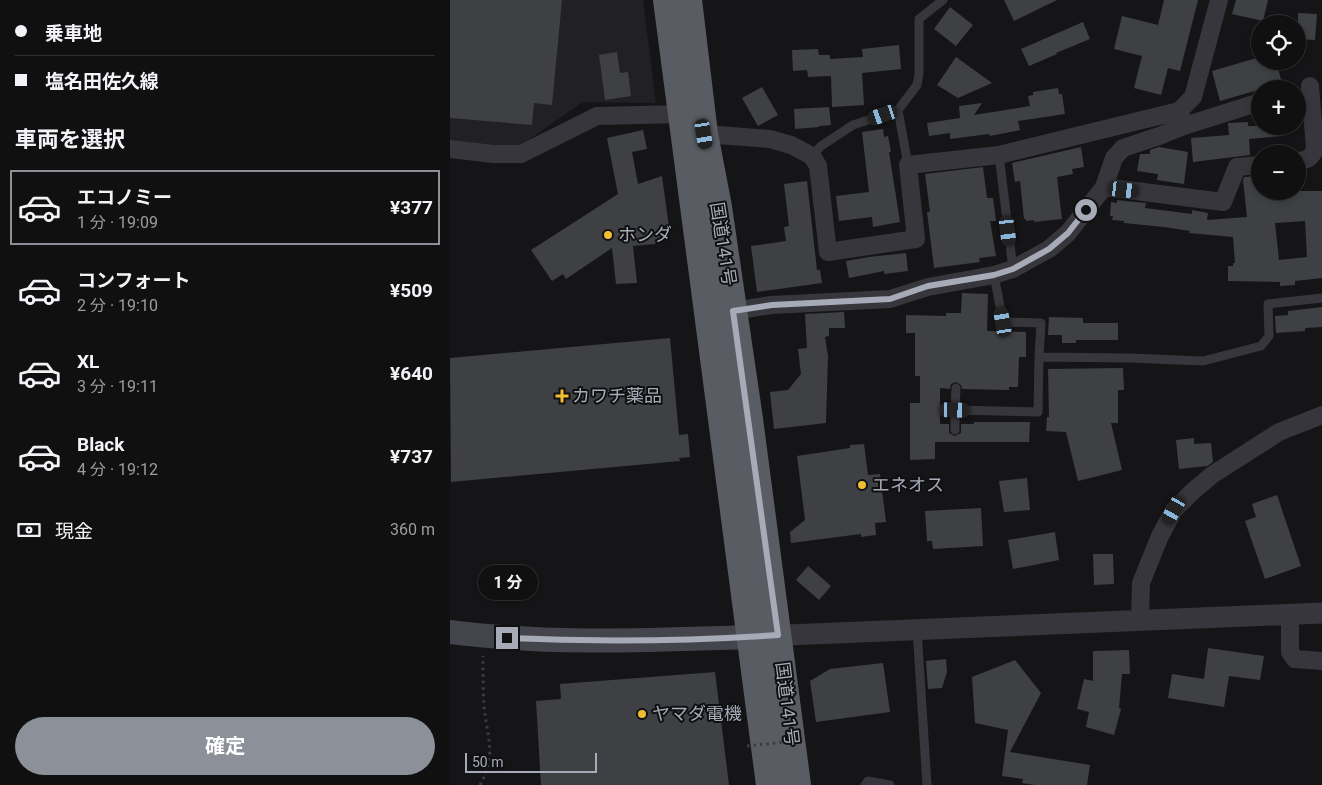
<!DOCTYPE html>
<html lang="ja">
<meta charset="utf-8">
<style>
:root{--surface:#101011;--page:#19191a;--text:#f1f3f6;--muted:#9c9d9f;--line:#303031;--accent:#8c9099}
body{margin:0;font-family:Roboto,"Noto Sans JP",sans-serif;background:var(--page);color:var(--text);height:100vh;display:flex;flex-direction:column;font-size:19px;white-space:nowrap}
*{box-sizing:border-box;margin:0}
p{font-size:16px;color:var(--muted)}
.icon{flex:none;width:28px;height:28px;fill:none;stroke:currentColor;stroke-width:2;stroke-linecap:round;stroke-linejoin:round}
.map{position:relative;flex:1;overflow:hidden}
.side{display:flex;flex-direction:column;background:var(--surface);width:450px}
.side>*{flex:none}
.hud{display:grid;align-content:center;height:110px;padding:0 15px;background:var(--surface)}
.fabs{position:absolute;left:801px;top:15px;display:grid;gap:10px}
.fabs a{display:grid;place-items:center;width:55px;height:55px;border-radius:50%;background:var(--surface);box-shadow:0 2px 8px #0003,0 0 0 1px var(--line);font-size:25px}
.scale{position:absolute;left:15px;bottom:12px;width:132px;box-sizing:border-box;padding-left:5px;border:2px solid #a7abb7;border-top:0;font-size:14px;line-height:18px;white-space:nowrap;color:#a7abb7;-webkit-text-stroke:4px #101012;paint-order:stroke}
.end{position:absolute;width:22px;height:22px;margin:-11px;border:6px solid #a7abb7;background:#111;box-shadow:0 0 0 2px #111}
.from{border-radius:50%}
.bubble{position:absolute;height:35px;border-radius:18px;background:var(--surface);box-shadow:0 2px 8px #0003,0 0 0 1px var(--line);font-size:16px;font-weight:700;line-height:35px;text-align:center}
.car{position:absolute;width:15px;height:30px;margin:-15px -8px;border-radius:6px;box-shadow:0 0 4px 1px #0007;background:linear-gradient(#222 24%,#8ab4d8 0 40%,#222 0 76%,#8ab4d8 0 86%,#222 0)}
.hud b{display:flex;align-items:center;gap:18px;height:48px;font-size:19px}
.hud b+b{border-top:1px solid var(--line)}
.hud i{width:12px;height:12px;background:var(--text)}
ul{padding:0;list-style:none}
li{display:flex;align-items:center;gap:15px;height:75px;margin:0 10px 8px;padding:0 5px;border:2px solid transparent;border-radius:0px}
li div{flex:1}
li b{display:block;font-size:19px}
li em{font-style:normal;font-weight:700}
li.selected{border-color:var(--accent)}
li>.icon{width:45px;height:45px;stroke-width:1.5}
h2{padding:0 15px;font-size:22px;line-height:60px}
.pay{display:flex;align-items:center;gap:12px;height:55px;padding:0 15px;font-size:19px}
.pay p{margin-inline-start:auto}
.action{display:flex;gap:10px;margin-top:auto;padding:10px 15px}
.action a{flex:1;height:58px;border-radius:30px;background:var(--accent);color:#fff;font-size:20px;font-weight:700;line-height:58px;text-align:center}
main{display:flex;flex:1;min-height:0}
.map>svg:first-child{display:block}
.built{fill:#212124}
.building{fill:#3f4044;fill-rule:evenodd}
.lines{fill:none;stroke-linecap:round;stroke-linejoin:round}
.path{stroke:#3c3d43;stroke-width:3;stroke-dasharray:2.5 4;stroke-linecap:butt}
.service{stroke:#36363c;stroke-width:9}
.minor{stroke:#36363c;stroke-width:18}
.tertiary{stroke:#36363c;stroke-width:21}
.secondary{stroke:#44454c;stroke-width:24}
.trunk{stroke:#5a5c64;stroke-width:28}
.path-bridge{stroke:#3c3d43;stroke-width:3;stroke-dasharray:2.5 4;stroke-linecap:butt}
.route{stroke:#a7abb7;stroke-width:6}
.poi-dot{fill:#f1bd33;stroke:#101012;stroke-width:2}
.labels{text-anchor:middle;stroke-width:4;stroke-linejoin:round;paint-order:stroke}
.poi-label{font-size:18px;fill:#a7abb7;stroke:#101012;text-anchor:start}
.street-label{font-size:18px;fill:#a7abb7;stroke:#101012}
</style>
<main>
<section class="side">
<div class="hud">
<b><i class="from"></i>乗車地</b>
<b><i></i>塩名田佐久線</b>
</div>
<h2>車両を選択</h2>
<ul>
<li class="selected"><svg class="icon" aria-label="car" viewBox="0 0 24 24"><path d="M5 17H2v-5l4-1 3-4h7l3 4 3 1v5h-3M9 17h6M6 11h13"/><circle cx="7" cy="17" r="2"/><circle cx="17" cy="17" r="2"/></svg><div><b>エコノミー</b><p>1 分 · 19:09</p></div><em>¥377</em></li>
<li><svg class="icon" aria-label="car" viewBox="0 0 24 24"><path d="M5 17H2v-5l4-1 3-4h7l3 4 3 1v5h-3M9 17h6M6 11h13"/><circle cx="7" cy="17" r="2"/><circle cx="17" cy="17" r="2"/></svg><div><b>コンフォート</b><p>2 分 · 19:10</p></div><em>¥509</em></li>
<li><svg class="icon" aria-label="car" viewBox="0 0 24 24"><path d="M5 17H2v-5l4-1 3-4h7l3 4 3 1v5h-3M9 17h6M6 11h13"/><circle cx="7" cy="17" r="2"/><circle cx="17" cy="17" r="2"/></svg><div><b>XL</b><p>3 分 · 19:11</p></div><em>¥640</em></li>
<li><svg class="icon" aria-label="car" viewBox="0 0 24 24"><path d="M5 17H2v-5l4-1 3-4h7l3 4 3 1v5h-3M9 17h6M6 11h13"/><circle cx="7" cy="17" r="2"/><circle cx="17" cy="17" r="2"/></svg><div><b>Black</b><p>4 分 · 19:12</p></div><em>¥737</em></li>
</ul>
<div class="pay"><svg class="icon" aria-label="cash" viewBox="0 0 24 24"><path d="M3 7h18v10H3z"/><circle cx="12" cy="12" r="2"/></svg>現金<p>360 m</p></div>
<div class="action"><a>確定</a></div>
</section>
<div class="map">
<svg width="872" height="785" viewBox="0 0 872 785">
<rect width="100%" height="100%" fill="#151517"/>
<path class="built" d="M0 0H193L206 103 133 102 67 148 0 141Z"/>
<path class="building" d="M0 0H112L102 105 84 103 82 125 0 118Z
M554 0H607L564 21Z
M714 0H748L730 71 718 68 711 95 684 88 692 56 664 49 672 16 708 25Z
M786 0H818L813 21 782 14Z
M500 7 523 25 506 46 484 29Z
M848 13 867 14 865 40 848 39Z
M633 22 640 39 606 53 607 54 579 66 571 49Z
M449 45 451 69 412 73 414 105 382 107 381 76 358 77 357 70 343 71 342 50 368 49 369 55H380V59L413 57 412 49Z
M167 52 170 73 178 72 181 96 155 100 149 55Z
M506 57 542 83 508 98 487 85Z
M810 57V61H826L832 83 770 101 762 71Z
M312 87 328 115 308 126 292 98Z
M608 88 609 94H612L615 114 568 121 570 130 540 136 539 134 500 139V133L479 136 477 123 510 118 509 106 532 103 524 115 580 106 578 96 583 95V92Z
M379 107 381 125 369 126V127L345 129 344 109Z
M798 122V126H831L832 136 799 139 800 155 743 162 741 138 779 135 778 123Z
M433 129 434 137 438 136 441 152H439L450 222 423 227 422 217 389 221 386 196 419 192 412 132Z
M193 130 197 149 182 152 188 184 212 176 219 227 205 244 183 246 187 283 166 284 162 248 116 279 113 274 102 281 81 250 168 194 157 138Z
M631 147 634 167 622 169 623 174 607 177 612 219 584 222V220L576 221V219H574L570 181 565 182 562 163Z
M709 147 738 152 734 184 707 180 708 174 687 171 690 154H700V150Z
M533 167 537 198H543L546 221H540L546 256 529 258 530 262 484 268 477 212H480L475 174Z
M810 176V191H872V278L845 281V285L830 286V282L778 281V266H783V263H785L783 237 739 233 740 231 714 227 674 223V221L662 220 663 216H660L661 202 667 203V200L696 203 695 208 742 214V210L758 213 757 220 797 217 793 180 794 177ZM855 221 857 257 829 260 825 223Z
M357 181 367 270H370L372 283 307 292 301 246 336 241 334 227 339 226 334 184Z
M456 253 458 271 434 274V271L399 278 396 261 419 257Z
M512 293 538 294 537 331 576 332V357H569L568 387H559V390L512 389 511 385 506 382 501 384 500 389 490 388V424H499V433L505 436 511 433V424H524V422H580L579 442H485V459L460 460V403H470V376H465V333H456V315L496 316V313H511Z
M872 307V327L855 328V331L826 333 825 316 838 315V311Z
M394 312 395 328H379V336L375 337 378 356 376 423 324 429 320 392 338 390 351 374 348 349 357 348 355 314Z
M599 317 633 318V323H668V340H626V343H612V335H598Z
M220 338 229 435 238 434 240 457 229 458 230 461 1 482 0 358Z
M673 368 674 390H668V423H661L672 470 628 481 616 432 596 431 597 417H599L598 369Z
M744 438V444L761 443 763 462 757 466 729 469 726 440Z
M414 444 418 475 430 474 436 522 425 523 426 535 411 537V534L341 543 340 532 355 520 347 456 400 448V445Z
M577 478 580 510 554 512 549 481Z
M827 495 851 566 815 579 795 521 806 517 802 504Z
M531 508 533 546 483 549 482 541H477L475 511Z
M605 532 609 560 563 569 558 540Z
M643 554H663L664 584 644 585Z
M358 566 381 586 369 600 346 580Z
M758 648 814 656 810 680 779 676 774 707 718 698 722 674 754 679Z
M679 650 680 674H672L669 708 671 709 664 735 636 727 639 712 627 709 634 679 643 681V651Z
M496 659 497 672 492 688 478 689 476 661Z
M565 660 591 693 560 752 640 765 637 785H585L572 783 573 779 552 776 558 730 525 723 522 677Z
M433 663 440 712 366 722 360 681 380 669Z
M265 672 279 785H91L86 701 111 699 110 684Z"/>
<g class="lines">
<path class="path" d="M30 785C47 755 37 738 34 706 33 690 33 673 33 656"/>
<path class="service" d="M448 110 458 165
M549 155 563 269
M362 156 371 146 403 125 448 110 467 85 469 74V19L493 0
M544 275 553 322 591 323 589 357 680 358 753 361 811 346 819 336 818 304 872 298
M506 388 505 410 588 412 589 357
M505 430V410
M467 629 477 785
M415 785 418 781 440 785"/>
<path class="minor" d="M733 121 729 111 743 97 769 0
M254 134 320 139 341 145 362 156 368 166 378 252 466 239 458 165 549 155 729 111
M0 149 43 154H71L147 116 232 114
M848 161C857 160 862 158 865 148L860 86
M654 187 773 202 787 167 810 165
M283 311 321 305 440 299 478 287 544 275 563 269 599 249 618 233 654 187 664 158 673 148 709 136 734 126 810 102
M840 614V652L845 659 872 661
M690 620 691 583 710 536 724 510 742 492 762 475 829 432 872 415"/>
<path class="tertiary" d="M313 636 872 613"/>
<path class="secondary" d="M0 632C100 645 200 640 301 637"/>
<path class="trunk" d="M217 0 320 785
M238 0 254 134 268 207 299 419 347 785"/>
<path class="path-bridge" d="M297 746 353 740"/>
</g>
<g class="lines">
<path class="route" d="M57 638C147 642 238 641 328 635L283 311 322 305 440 299 478 286 544 275 563 269 599 249 618 233 636 210"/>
</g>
<g class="poi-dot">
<circle cx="158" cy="235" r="5"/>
<path d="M109.5 388.5h5v5h5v5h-5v5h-5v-5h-5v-5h5z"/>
<circle cx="412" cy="485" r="5"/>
<circle cx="192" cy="714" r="5"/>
</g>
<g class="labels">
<g class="poi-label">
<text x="168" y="241">ホンダ</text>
<text x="122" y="402">カワチ薬品</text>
<text x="422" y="491">エネオス</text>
<text x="202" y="720">ヤマダ電機</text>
</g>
<g class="street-label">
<text transform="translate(273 244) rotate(81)" y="6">国道141号</text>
<text transform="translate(337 704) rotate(83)" y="6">国道141号</text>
</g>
</g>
</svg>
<div class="fabs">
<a><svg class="icon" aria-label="locate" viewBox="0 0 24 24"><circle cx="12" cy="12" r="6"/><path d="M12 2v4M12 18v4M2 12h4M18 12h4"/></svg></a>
<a>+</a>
<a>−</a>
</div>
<div class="scale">50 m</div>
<i class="end from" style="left:636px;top:210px"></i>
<i class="end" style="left:57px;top:638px"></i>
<div class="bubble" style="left:28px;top:565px;width:60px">1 分</div>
<i class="car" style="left:433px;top:115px;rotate:251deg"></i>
<i class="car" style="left:254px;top:134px;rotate:170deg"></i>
<i class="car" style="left:674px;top:190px;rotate:97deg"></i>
<i class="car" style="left:558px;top:231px;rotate:173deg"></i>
<i class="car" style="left:553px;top:322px;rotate:350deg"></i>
<i class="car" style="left:505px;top:410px;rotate:91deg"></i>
<i class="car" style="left:724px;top:510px;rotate:209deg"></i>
</div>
</main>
